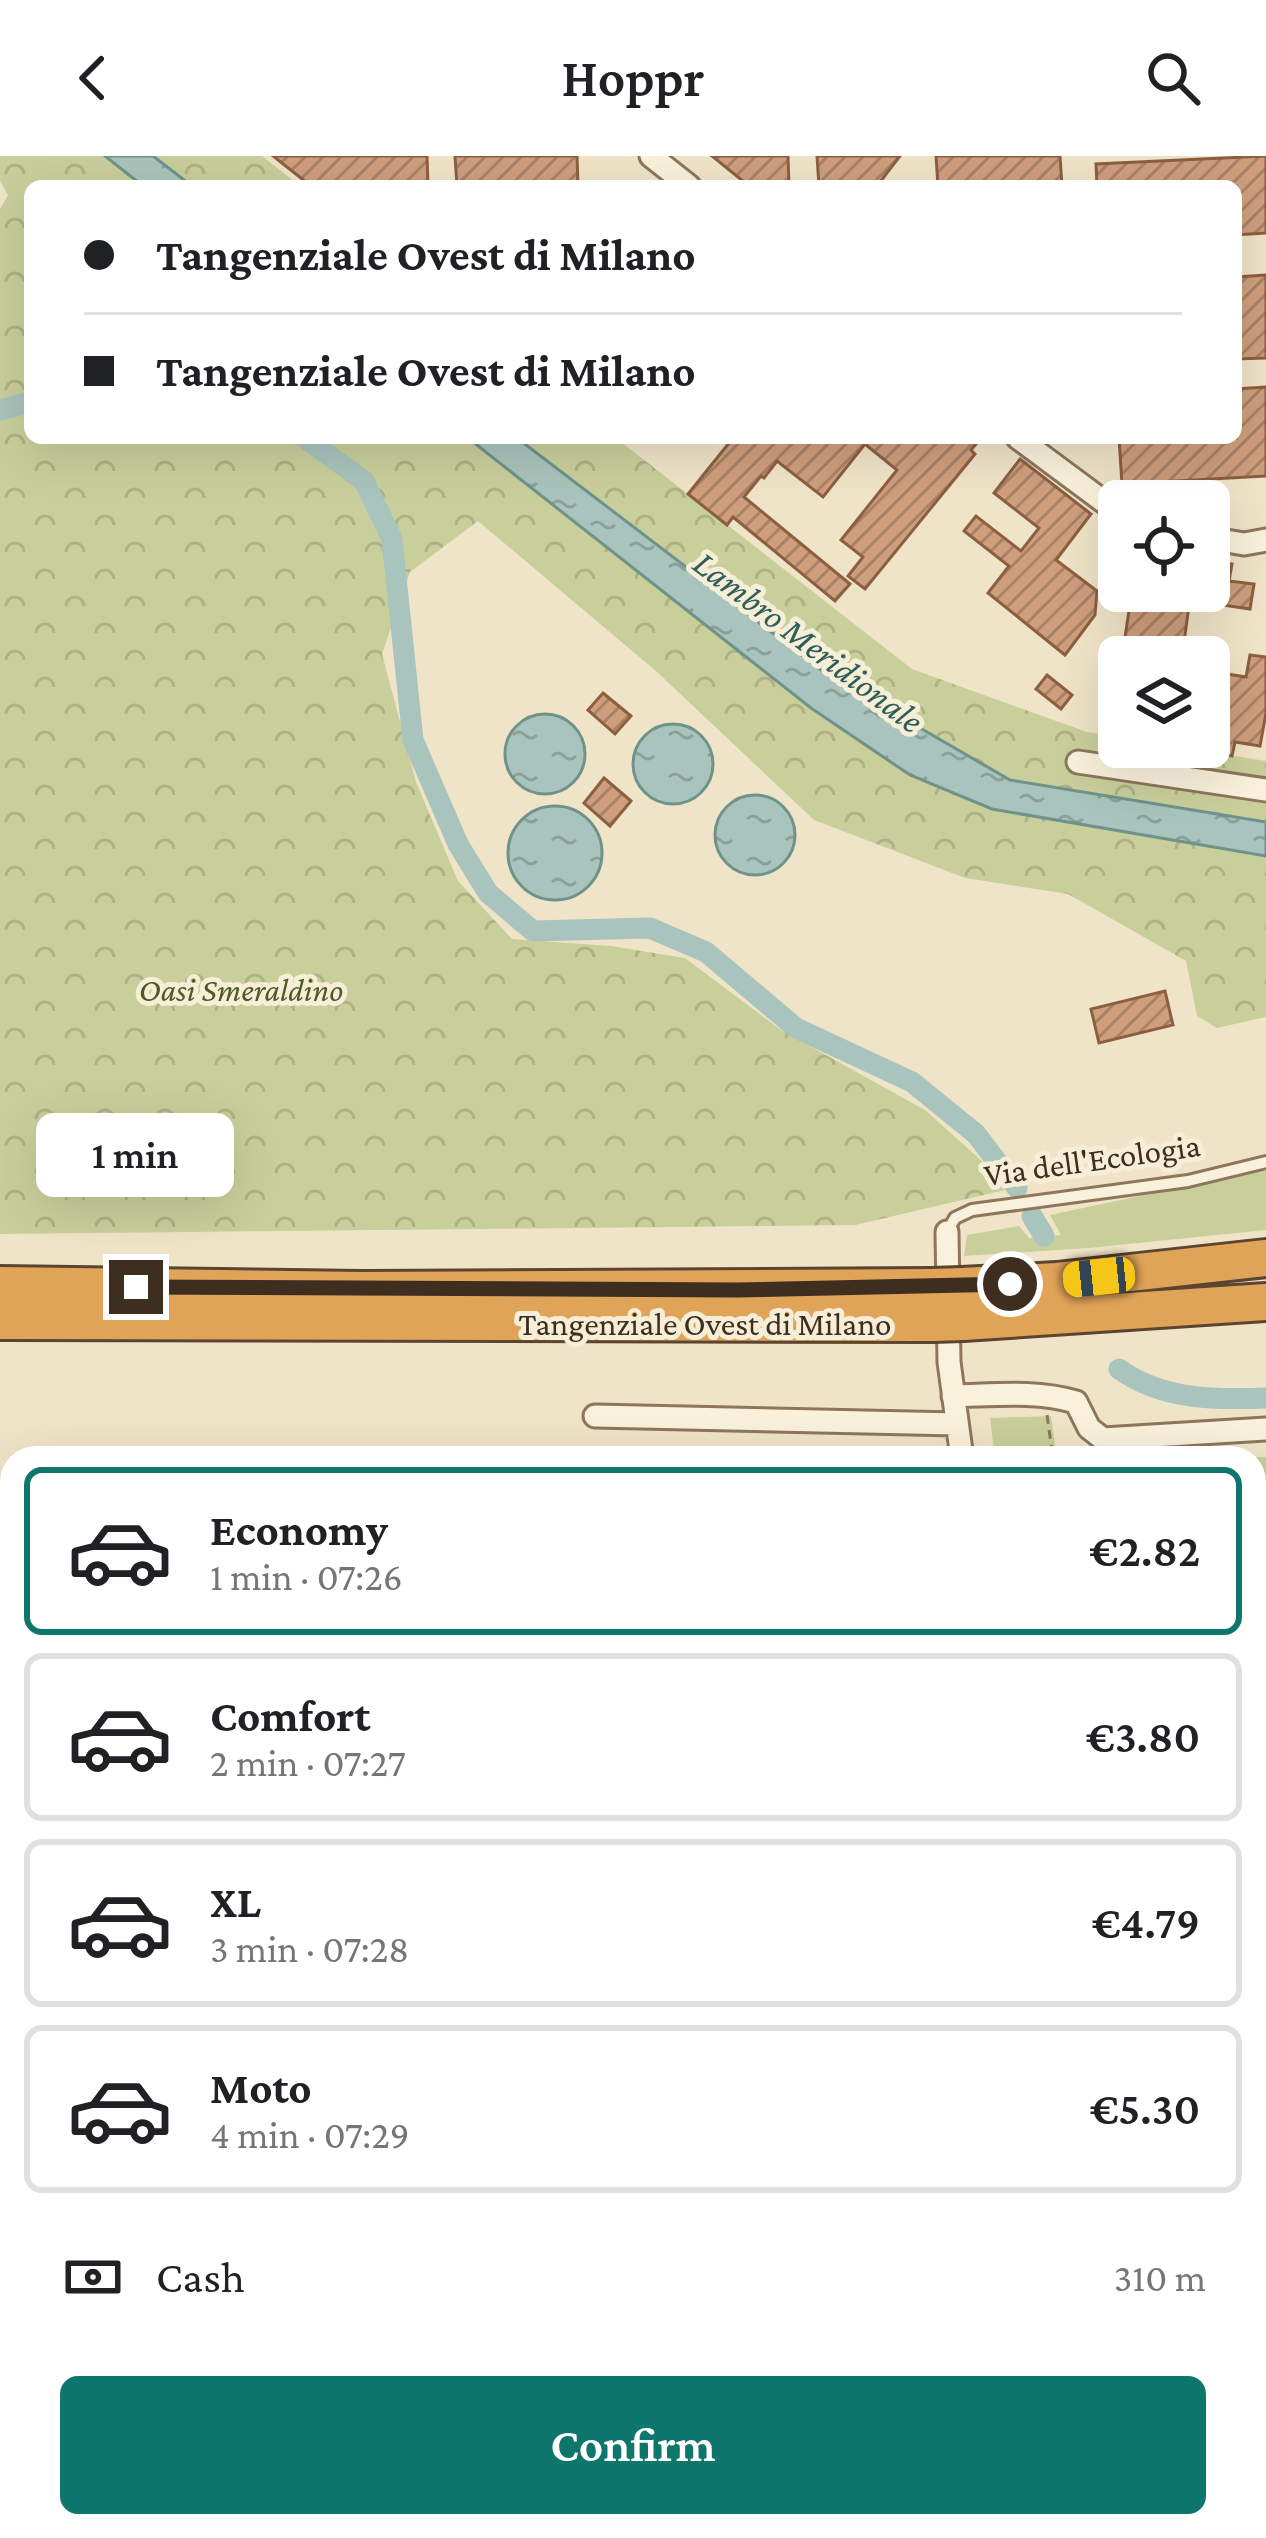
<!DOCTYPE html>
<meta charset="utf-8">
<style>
:root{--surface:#fff;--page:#f2f2f2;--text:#202124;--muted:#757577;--line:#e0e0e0;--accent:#0f766e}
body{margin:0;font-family:"Crimson Pro",serif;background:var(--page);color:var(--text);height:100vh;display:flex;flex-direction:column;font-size:45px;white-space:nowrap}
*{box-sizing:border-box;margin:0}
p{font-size:39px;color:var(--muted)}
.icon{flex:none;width:66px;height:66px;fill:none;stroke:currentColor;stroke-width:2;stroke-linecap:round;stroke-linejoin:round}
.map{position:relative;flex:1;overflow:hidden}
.panel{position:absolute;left:0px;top:1290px;width:1266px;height:1092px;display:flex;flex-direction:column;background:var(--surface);border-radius:36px 36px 0 0;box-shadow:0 12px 48px #0002}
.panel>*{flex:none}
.top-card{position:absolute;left:24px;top:24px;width:1218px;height:264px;border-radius:18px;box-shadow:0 12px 48px #0002;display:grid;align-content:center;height:264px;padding:0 60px;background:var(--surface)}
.buttons{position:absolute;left:1098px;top:324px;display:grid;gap:24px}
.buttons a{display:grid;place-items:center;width:132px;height:132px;border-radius:18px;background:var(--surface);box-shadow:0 12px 48px #0002;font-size:60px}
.end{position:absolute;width:54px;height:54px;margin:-27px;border:15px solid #3d2e20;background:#fff;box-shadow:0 0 0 6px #fff}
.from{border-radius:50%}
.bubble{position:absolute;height:84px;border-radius:18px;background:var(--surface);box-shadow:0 12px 48px #0002;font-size:39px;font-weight:600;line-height:84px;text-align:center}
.car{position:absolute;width:36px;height:72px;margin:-36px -18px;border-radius:15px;box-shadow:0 0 9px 3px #0007;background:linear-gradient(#f5c518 24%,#345 0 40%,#f5c518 0 76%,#345 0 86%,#f5c518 0)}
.top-card b{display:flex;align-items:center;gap:42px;height:114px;font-size:45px}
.top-card b+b{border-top:3px solid var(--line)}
.top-card i{width:30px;height:30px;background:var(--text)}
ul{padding:21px 0 0;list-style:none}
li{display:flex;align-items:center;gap:36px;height:168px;margin:0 24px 18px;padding:0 36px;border:6px solid var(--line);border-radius:18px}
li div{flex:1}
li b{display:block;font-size:45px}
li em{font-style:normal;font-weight:600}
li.active{border-color:var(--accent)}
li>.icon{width:108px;height:108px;stroke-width:1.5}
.pay{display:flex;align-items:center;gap:30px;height:132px;padding:0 60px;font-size:45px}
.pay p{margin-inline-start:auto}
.action{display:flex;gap:24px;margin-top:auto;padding:24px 60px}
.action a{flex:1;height:138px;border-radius:18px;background:var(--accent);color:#fff;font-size:48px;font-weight:600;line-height:138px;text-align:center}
header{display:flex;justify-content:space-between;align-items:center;height:156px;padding:0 60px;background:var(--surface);font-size:54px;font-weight:600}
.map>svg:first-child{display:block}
.green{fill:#c9cf9b}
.forest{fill:url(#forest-crowns)}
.water{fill:url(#water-ripples);stroke:#6f938a;stroke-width:3}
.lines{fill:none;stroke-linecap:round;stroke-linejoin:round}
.canal{stroke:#a9c4bc;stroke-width:21}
.building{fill:url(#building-hatch);stroke:#8d5f41;stroke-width:3}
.lane-casing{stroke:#8d765c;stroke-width:16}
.street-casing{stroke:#8d765c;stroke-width:27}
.secondary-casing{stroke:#6f573f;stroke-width:33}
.highway-casing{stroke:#5b4430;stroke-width:42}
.path{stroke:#8d765c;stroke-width:3;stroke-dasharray:9 6;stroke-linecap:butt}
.lane{stroke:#faf1dc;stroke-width:10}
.street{stroke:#faf1dc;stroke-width:21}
.secondary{stroke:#faf1dc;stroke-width:27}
.highway{stroke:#e0a458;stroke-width:36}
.tram{stroke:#3d2e20;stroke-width:3}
.highway-bridge-casing{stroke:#5b4430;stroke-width:42;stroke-linecap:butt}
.highway-bridge{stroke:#e0a458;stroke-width:36}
.route{stroke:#3d2e20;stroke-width:15}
.labels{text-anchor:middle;stroke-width:10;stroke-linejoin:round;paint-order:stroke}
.park-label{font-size:33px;font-style:italic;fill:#4d5a26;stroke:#f7eed8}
.street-label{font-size:33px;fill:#3d2e20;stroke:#f7eed8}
.water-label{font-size:36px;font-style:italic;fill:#2f5d5a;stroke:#f7eed8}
</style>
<header><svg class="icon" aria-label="back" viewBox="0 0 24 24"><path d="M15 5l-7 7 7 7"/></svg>Hoppr<svg class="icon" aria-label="search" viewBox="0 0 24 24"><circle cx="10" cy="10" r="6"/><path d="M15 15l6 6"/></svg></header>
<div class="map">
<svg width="1266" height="2382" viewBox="0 0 1266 2382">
<defs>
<pattern id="forest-crowns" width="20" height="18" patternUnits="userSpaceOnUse" patternTransform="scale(3)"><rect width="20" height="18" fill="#c9cf9b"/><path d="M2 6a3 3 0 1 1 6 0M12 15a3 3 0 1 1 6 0" fill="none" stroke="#aeb285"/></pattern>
<pattern id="water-ripples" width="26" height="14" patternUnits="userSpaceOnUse" patternTransform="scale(3)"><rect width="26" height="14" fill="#a9c4bc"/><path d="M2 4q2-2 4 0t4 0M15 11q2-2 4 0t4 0" fill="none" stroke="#8ba098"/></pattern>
<pattern id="building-hatch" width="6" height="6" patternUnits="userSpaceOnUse" patternTransform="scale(3)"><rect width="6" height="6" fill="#cf9f7d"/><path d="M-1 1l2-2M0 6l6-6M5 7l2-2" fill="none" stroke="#a98266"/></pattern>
</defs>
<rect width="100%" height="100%" fill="#f0e4c8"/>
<path class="green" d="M1266 1013V1074L1089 1092 964 1100 967 1079 1019 1070 1029 1082 1061 1079 1050 1059Z
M1051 1260 1057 1302H995L990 1262Z
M1266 1301V1613H1254V1302H1223Z
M0 2309H12V2370H36V2382H0Z
M729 2370H963L973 2376 1006 2382H737Z"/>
<path class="forest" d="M0 0H104L143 30H30V282H468L811 552 992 653 1266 700V861L1217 872 1197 860 1186 805 1068 738 965 722 814 664 657 516 478 365 410 416 382 498 416 626 458 725 512 783 611 790 685 802 781 874 925 954 983 1006 1005 1034 855 1069 0 1078V53L8 39 0 25Z
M153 0H262L300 30H192Z
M517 282H616L912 513 1087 576 1119 581V591H1179L1266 605V666L1010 624 825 517Z"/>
<path class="water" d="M105 0H153L192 30H143Z
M468 282H517L825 517 1010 624 1266 666V700L992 653 910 619 811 552Z
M505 598a40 40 0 1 1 80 0a40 40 0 1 1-80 0Z
M633 608a40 40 0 1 1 80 0a40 40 0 1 1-80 0Z
M715 679a40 40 0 1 1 80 0a40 40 0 1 1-80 0Z
M508 697a47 47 0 1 1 94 0a47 47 0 1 1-94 0Z"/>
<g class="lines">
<path class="canal" d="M0 254 30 246
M305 282 364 325 392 383 413 584 458 688 488 737 533 775 650 772 706 796 796 872 912 926 976 978 1017 1032
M1032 1060 1044 1080
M1119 1213C1162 1244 1215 1244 1266 1242"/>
</g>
<path class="building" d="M273 0H427L428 30H311Z
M455 0H577L578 30H457Z
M712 0H788L789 30H749Z
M817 0H900L877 30H819Z
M936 0H1060L1062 30H938Z
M1266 0V77L1236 79V30H1097L1096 8Z
M1266 119V202L1236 203V121Z
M1266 231V320L1122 328 1119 282H1236V233Z
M733 282H981L971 294 975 298 865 433 848 420 863 401 841 384 897 314 865 288 823 341 777 305 764 322 761 320 744 341 850 428 835 445 733 361 727 369 688 338Z
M1020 303 1091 358 1056 404 1097 435 1095 459 1065 499 988 437 1009 410 964 375 976 360 1021 395 1039 372 994 337Z
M1211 405 1232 408 1229 425 1254 428 1250 453 1209 447Z
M1132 435H1191L1182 501H1122Z
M1250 499 1266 501V557L1260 590 1235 586 1232 600 1209 596V515L1246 521Z
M1047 519 1072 539 1061 553 1036 533Z
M603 537 631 560 615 578 588 554Z
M604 622 631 645 610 670 584 647Z
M1165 835 1173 869 1099 887 1091 853Z"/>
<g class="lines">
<defs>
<path id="lane" d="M947 1076 955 1062 972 1054 1188 1025 1266 1006
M1 1728 4 1471
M1254 1796 1266 1795
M0 2061H12
M610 2370 614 2382
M96 2382V2370"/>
<path id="street" d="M651 0 689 30
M1018 282 1119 357
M1209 382 1244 388 1266 384
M1078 606 1266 634
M947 1076 949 1206 962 1302
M953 1240C995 1239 1036 1234 1076 1246L1089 1272 1103 1283 1266 1273
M595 1260 957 1268
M1254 1599H1266
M0 1779H12
M0 2297H12
M665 2370 669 2382"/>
<path id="secondary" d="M1254 2154 1266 2146
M1254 2213 1266 2204
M1040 2382 1049 2370
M1101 2382 1110 2370"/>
<path id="highway" d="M0 1129 362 1134 931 1131
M962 1130 1057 1125 1266 1102
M0 1165 932 1167
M963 1166 1266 1146"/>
</defs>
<use href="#lane" class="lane-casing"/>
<use href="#street" class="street-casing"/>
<use href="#secondary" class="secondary-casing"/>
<use href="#highway" class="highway-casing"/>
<path class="path" d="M1047 1259 1053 1302
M1254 1358 1266 1443
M0 2032H12
M238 2370 248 2382
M425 2370 429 2382
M43 2382V2370
M141 2382 151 2370
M331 2382 349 2370"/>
<use href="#lane" class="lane"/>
<use href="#street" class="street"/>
<use href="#secondary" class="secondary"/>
<use href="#highway" class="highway"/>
<path class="tram" d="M1254 2184 1266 2176
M1063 2382 1073 2370"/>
<defs>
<path id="highway-bridge" d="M931 1131 962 1130
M932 1167 963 1166"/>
</defs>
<use href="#highway-bridge" class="highway-bridge-casing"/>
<use href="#highway-bridge" class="highway-bridge"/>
</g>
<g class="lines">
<path class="route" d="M136 1131 737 1134 1010 1128"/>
</g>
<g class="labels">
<g class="park-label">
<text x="241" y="845">Oasi Smeraldino</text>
</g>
<g class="street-label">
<text transform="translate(1092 1003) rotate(-8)" y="12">Via dell'Ecologia</text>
<text x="705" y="1179">Tangenziale Ovest di Milano</text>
</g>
<g class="water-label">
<text transform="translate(809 485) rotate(37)" y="13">Lambro Meridionale</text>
</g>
</g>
</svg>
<div class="buttons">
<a><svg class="icon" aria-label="locate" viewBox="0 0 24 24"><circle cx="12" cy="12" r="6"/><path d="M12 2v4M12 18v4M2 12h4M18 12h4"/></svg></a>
<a><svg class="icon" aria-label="layers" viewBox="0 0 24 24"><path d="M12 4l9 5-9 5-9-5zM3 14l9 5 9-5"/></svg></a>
</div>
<i class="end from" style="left:1010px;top:1128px"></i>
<i class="end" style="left:136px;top:1131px"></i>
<div class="bubble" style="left:36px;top:957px;width:198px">1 min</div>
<i class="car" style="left:1099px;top:1121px;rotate:264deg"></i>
<div class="top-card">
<b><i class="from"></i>Tangenziale Ovest di Milano</b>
<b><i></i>Tangenziale Ovest di Milano</b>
</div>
<section class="panel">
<ul>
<li class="active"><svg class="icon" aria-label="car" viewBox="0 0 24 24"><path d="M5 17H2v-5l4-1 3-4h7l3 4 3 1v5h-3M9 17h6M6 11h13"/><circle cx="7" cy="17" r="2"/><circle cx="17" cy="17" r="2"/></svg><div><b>Economy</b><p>1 min · 07:26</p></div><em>€2.82</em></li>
<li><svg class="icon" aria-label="car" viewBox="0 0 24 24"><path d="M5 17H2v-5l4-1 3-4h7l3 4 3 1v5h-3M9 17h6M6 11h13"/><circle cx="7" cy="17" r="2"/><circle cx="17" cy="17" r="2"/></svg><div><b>Comfort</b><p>2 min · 07:27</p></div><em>€3.80</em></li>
<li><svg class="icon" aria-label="car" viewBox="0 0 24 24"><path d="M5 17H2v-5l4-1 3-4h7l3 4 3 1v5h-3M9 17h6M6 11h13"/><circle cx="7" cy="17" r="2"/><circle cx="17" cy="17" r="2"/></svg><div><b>XL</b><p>3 min · 07:28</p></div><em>€4.79</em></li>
<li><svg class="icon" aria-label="car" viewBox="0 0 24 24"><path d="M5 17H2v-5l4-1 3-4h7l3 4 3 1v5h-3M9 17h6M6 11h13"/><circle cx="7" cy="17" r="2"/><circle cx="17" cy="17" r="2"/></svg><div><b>Moto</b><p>4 min · 07:29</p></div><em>€5.30</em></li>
</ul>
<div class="pay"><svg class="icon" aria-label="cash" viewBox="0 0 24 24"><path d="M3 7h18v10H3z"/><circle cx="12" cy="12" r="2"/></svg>Cash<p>310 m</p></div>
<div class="action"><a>Confirm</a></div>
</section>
</div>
